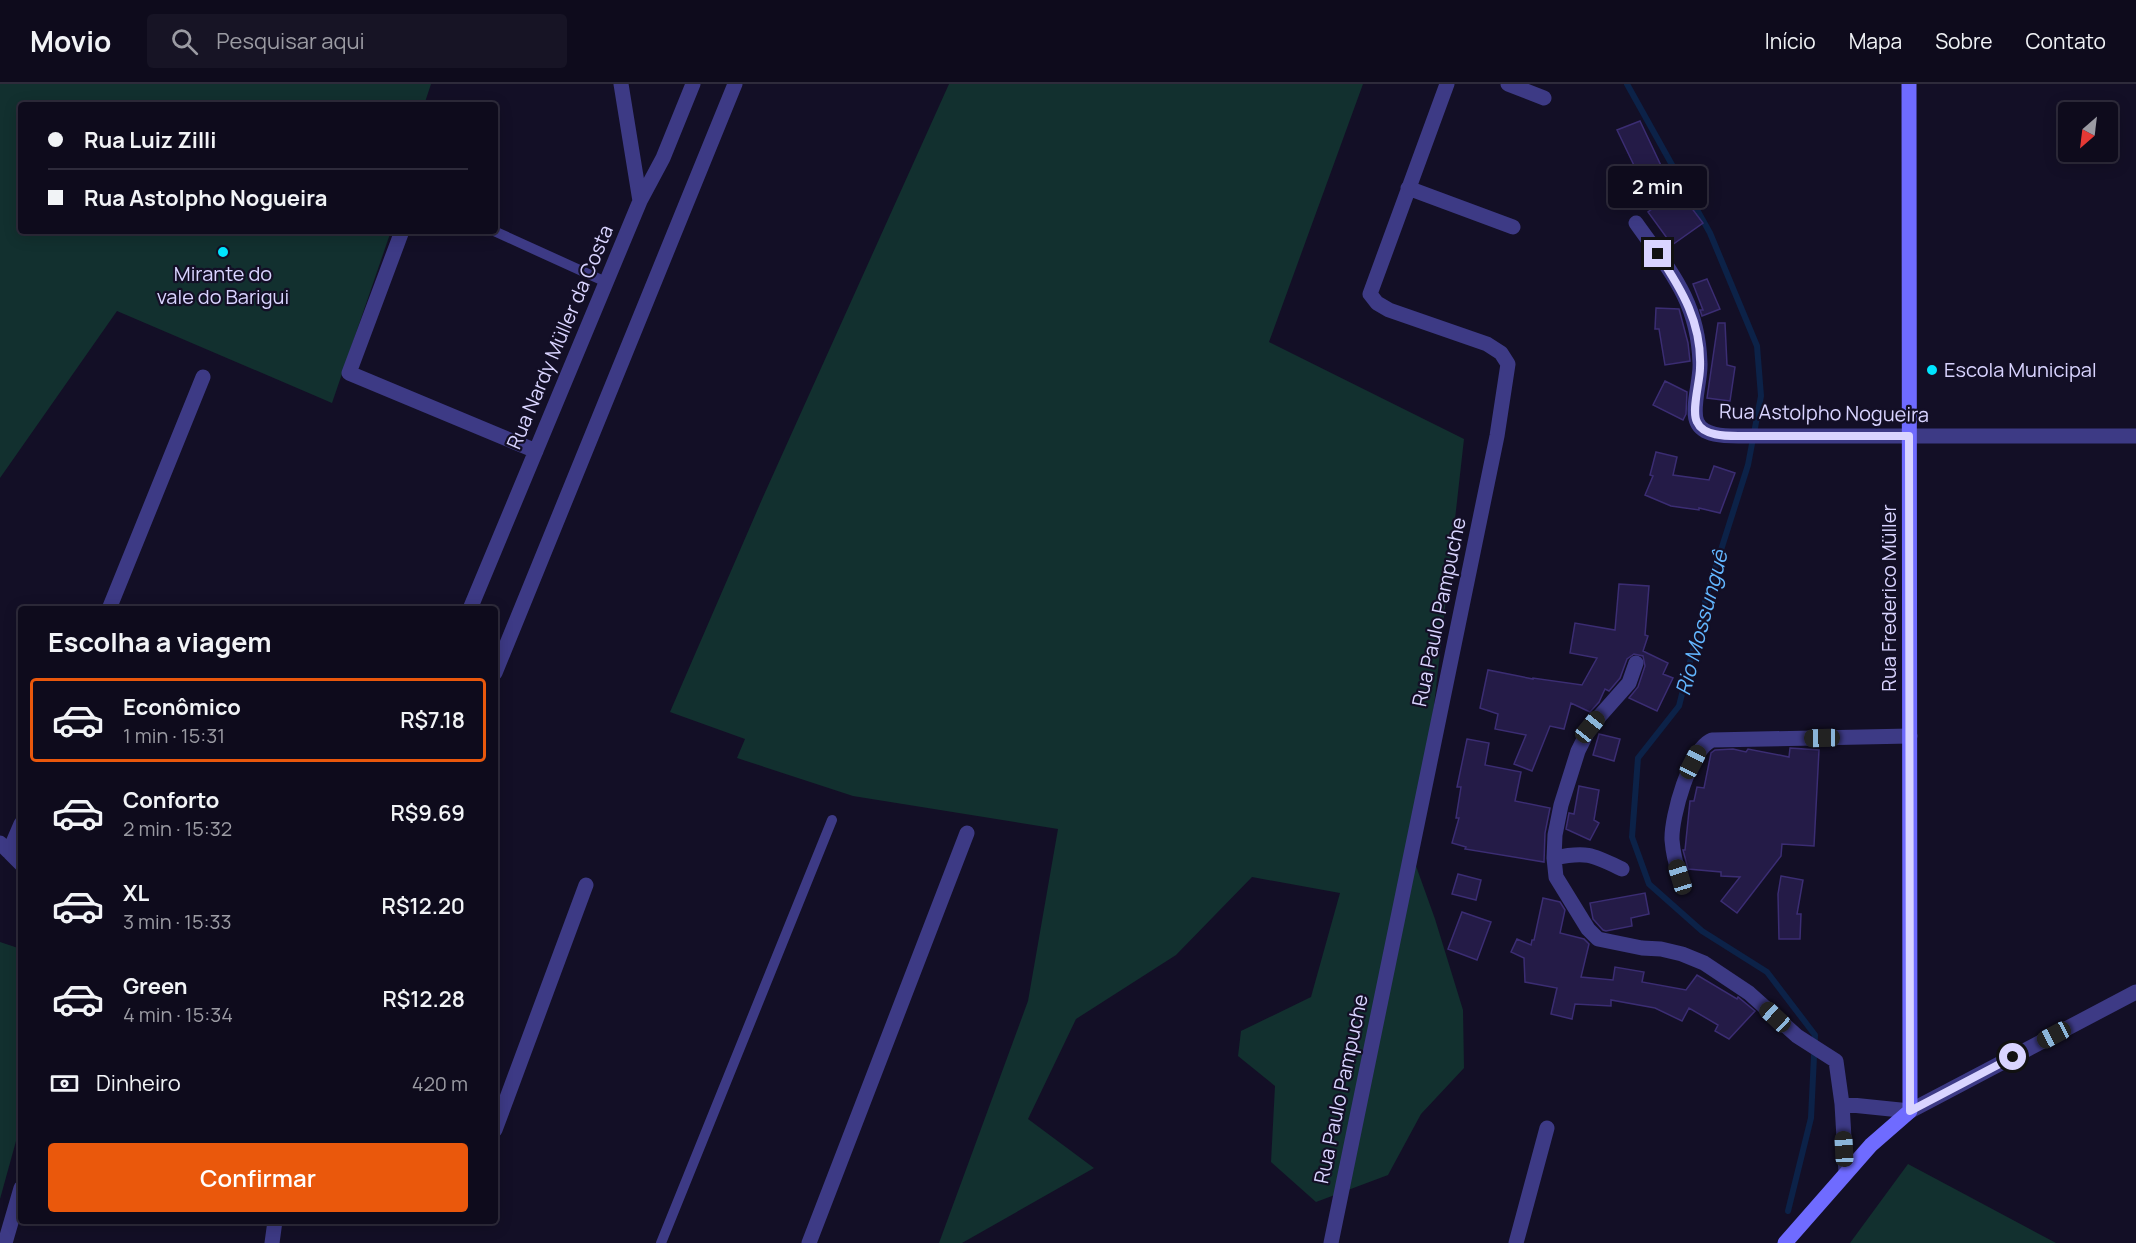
<!DOCTYPE html>
<html lang="pt">
<meta charset="utf-8">
<style>
:root{--surface:#0e0b1c;--page:#171425;--text:#f1f3f6;--muted:#9b9ba3;--line:#2e2b3b;--accent:#ea580c}
body{margin:0;font-family:Manrope,sans-serif;background:var(--page);color:var(--text);height:100vh;display:flex;flex-direction:column;font-size:22px;white-space:nowrap}
*{box-sizing:border-box;margin:0}
p{font-size:20px;color:var(--muted)}
.icon{flex:none;width:33px;height:33px;fill:none;stroke:currentColor;stroke-width:2;stroke-linecap:round;stroke-linejoin:round}
.map{position:relative;flex:1;overflow:hidden}
.drawer{position:absolute;left:18px;top:522px;width:480px;height:618px;display:flex;flex-direction:column;background:var(--surface);border-radius:6px;box-shadow:0 3px 15px #0003,0 0 0 2px var(--line)}
.drawer>*{flex:none}
.top-card{position:absolute;left:18px;top:18px;width:480px;height:132px;border-radius:6px;box-shadow:0 3px 15px #0003,0 0 0 2px var(--line);display:grid;align-content:center;height:132px;padding:0 30px;background:var(--surface)}
.needle{width:39px;rotate:208deg}
.fabs{position:absolute;left:2058px;top:18px;display:grid;gap:12px}
.fabs a{display:grid;place-items:center;width:60px;height:60px;border-radius:6px;background:var(--surface);box-shadow:0 3px 15px #0003,0 0 0 2px var(--line);font-size:30px}
.end{position:absolute;width:27px;height:27px;margin:-14px;border:8px solid #d9d4ff;background:#111;box-shadow:0 0 0 3px #111}
.from{border-radius:50%}
.bubble{position:absolute;height:42px;border-radius:6px;background:var(--surface);box-shadow:0 3px 15px #0003,0 0 0 2px var(--line);font-size:20px;font-weight:600;line-height:42px;text-align:center}
.car{position:absolute;width:18px;height:36px;margin:-18px -9px;border-radius:8px;box-shadow:0 0 4px 2px #0007;background:linear-gradient(#222 24%,#8ab4d8 0 40%,#222 0 76%,#8ab4d8 0 86%,#222 0)}
.top-card b{display:flex;align-items:center;gap:21px;height:57px;font-size:22px}
.top-card b+b{border-top:2px solid var(--line)}
.top-card i{width:15px;height:15px;background:var(--text)}
ul{padding:0;list-style:none}
li{display:flex;align-items:center;gap:18px;height:84px;margin:0 12px 9px;padding:0 18px;border:3px solid transparent;border-radius:6px}
li div{flex:1}
li b{display:block;font-size:22px}
li em{font-style:normal;font-weight:600}
li.on{border-color:var(--accent)}
li>.icon{width:54px;height:54px;stroke-width:1.5}
h2{padding:0 30px;font-size:27px;line-height:72px}
.pay{display:flex;align-items:center;gap:15px;height:66px;padding:0 30px;font-size:22px}
.pay p{margin-inline-start:auto}
.primary-button{display:flex;gap:12px;margin-top:auto;padding:12px 30px}
.primary-button a{flex:1;height:69px;border-radius:6px;background:var(--accent);color:#fff;font-size:24px;font-weight:600;line-height:69px;text-align:center}
header{display:flex;align-items:center;gap:36px;box-sizing:border-box;height:84px;padding:0 30px;background:var(--surface);border-bottom:2px solid var(--line)}
header strong{font-size:28px}
nav{display:flex;gap:33px;margin-inline-start:auto;font-size:21px}
.search{width:420px;height:54px;background:var(--page);display:flex;align-items:center;gap:15px;box-sizing:border-box;padding:0 21px;border-radius:6px;color:var(--muted);font-size:22px}
.map>svg:first-child{display:block}
.green{fill:#12302f}
.lines{fill:none;stroke-linecap:round;stroke-linejoin:round}
.stream{stroke:#0c2248;stroke-width:6}
.building{fill:#241b47;stroke:#3b2d73;stroke-width:1.5}
.lane{stroke:#3d3a85;stroke-width:10}
.street{stroke:#3d3a85;stroke-width:15}
.secondary{stroke:#6f6bff;stroke-width:15}
.route{stroke:#d9d4ff;stroke-width:8}
.poi-dot{fill:#00e5ff;stroke:#130f26;stroke-width:2}
.labels{text-anchor:middle;stroke-width:4.5;stroke-linejoin:round;paint-order:stroke}
.poi-label{font-size:20px;fill:#d9d4ff;stroke:#130f26}
.street-label{font-size:20px;fill:#d9d4ff;stroke:#130f26}
.water-label{font-size:21px;font-style:italic;fill:#62b6ff;stroke:#130f26}
</style>
<header>
<strong>Movio</strong>
<div class="search"><svg class="icon" aria-label="search" viewBox="0 0 24 24"><circle cx="10" cy="10" r="6"/><path d="M15 15l6 6"/></svg>Pesquisar aqui</div>
<nav><a>Início</a><a>Mapa</a><a>Sobre</a><a>Contato</a></nav>
</header>
<div class="map">
<svg width="2136" height="1159" viewBox="0 0 2136 1159">
<rect width="100%" height="100%" fill="#130f26"/>
<path class="green" d="M0 0H431L424 21H21V147H391L332 319 117 227 0 394Z
M949 0H1363L1269 258 1464 355 1416 782 1435 835 1463 926 1464 984 1421 1030 1388 1091 1316 1118 1271 1078 1275 1002 1238 972 1241 947 1311 913 1340 809 1252 793 1176 871 1076 935 1028 1035 1094 1084 962 1159H939L1028 917 1058 745 853 712 737 674 745 655 670 628 763 413Z
M0 858 21 865V1039L0 1115Z
M1908 1080 2056 1159H1850Z"/>
<g class="lines">
<path class="stream" d="M1627 0 1710 149 1757 262 1761 312 1748 381 1707 510 1679 622 1638 674 1632 753 1649 800 1702 847 1767 888 1815 951 1811 1034 1788 1127"/>
</g>
<path class="building" d="M1640 37 1664 88 1642 98 1617 46Z
M1678 106 1703 139 1672 161 1648 128Z
M1707 195 1720 225 1702 232 1700 226H1703L1693 200Z
M1656 224 1679 225 1688 259 1690 277 1665 281 1659 245H1655Z
M1718 239H1725L1727 281 1735 283 1730 317 1707 314Z
M1665 297 1687 308 1686 330 1683 336 1653 321Z
M1656 368 1677 373 1673 391 1709 396 1714 382 1735 389 1720 429 1699 424V426L1671 422 1645 411 1653 392 1650 391Z
M1619 500 1649 502 1645 551 1648 552 1643 567 1668 579 1663 590 1673 594 1657 627 1629 614 1638 603 1645 582 1643 572 1634 570 1627 575 1620 594 1609 607 1605 605 1599 618 1590 628 1571 619 1564 645 1550 642 1532 687 1514 680 1526 651 1495 645 1498 630 1480 624 1488 586 1533 595V594L1582 601 1597 574 1570 569 1575 539 1615 546Z
M1599 650 1620 655 1614 677 1593 671Z
M1467 655 1489 659 1485 681 1521 688 1515 717 1550 724 1545 749 1544 778 1465 765 1466 763 1452 759 1459 734H1456L1461 703H1457Z
M1790 664 1819 666 1814 762 1782 760 1781 772 1737 829 1721 817 1740 793 1721 792V788L1688 785 1683 766H1685L1690 717H1694L1697 703 1704 704 1711 669 1715 666 1733 665 1746 668 1748 665 1789 673Z
M1579 702 1599 706 1594 736 1599 739 1590 756 1566 745 1569 729 1574 730Z
M1458 790 1481 796 1476 816 1452 810Z
M1781 792 1803 796 1797 830H1801L1800 855H1779L1778 810Z
M1645 809 1649 830 1631 834 1632 842 1606 847 1603 846 1593 835 1590 819Z
M1543 814 1560 818 1565 826 1560 849 1584 855 1589 860 1581 893 1613 896 1615 883 1644 888 1642 898 1686 906 1697 891 1737 915 1738 913 1755 927 1729 955 1715 947 1718 941 1689 924 1682 937 1655 924 1611 916V922L1575 920 1572 935 1551 930 1557 904 1525 898 1524 874 1511 868 1517 855 1531 861 1532 856H1534Z
M1462 828 1491 838 1477 876 1448 865Z"/>
<g class="lines">
<path class="lane" d="M494 147 606 198
M661 1159 832 736"/>
<path class="street" d="M621 0 640 117
M1508 0 1544 14
M1408 104 1513 143
M1636 139C1670 187 1698 217 1700 279 1701 295 1691 325 1697 338 1703 352 1725 352 1738 352H2136
M402 147 349 289 536 367
M109 525 203 293
M470 525 640 117 663 74 693 0
M1636 579 1629 599 1590 643 1578 667 1561 721 1555 751 1554 774 1556 793 1588 845 1598 855 1642 864 1661 865 1682 870 1704 879 1749 909 1797 952 1836 977 1842 1020 1846 1088
M495 589 735 0
M0 759 21 780
M9 768 21 740
M1554 774C1587 767 1593 771 1622 785
M1680 793C1676 781 1673 769 1672 756 1671 733 1690 665 1712 656L1910 652
M1842 1020 1910 1027 2136 908
M495 1046 586 801
M5 1159 21 1104
M272 1159 275 1137
M809 1159 967 749
M1331 1159 1497 352 1508 280 1501 269 1487 260 1389 226 1377 219 1370 210 1447 0
M1516 1159 1547 1044"/>
<path class="secondary" d="M1785 1159 1871 1061 1910 1027 1909 0"/>
</g>
<g class="lines">
<path class="route" d="M1658 170C1682 206 1702 239 1700 284 1700 298 1691 327 1697 338 1703 352 1726 352 1738 352H1909L1910 1027 2013 973"/>
</g>
<g class="poi-dot">
<circle cx="223" cy="168" r="6"/>
<circle cx="1932" cy="286" r="6"/>
</g>
<g class="labels">
<g class="poi-label">
<text x="223" y="197">Mirante do<tspan x="223" dy="23">vale do Barigui</tspan></text>
<text x="1944" y="293" text-anchor="start">Escola Municipal</text>
</g>
<g class="street-label">
<text transform="translate(560 253) rotate(-67)" y="7">Rua Nardy Müller da Costa</text>
<text transform="translate(1824 329) rotate(1)" y="7">Rua Astolpho Nogueira</text>
<text transform="translate(1889 514) rotate(-90)" y="7">Rua Frederico Müller</text>
<text transform="translate(1439 528) rotate(-78)" y="7">Rua Paulo Pampuche</text>
<text transform="translate(1341 1005) rotate(-78)" y="7">Rua Paulo Pampuche</text>
</g>
<g class="water-label">
<text transform="translate(1702 539) rotate(-75)" y="7">Rio Mossunguê</text>
</g>
</g>
</svg>
<div class="fabs">
<a><svg class="needle" viewBox="-14 -14 28 28"><path d="M0-13l5 13h-10z" fill="#e53935"/><path d="M0 13l5-13h-10z" fill="#9b9ba3"/></svg></a>
</div>
<i class="end from" style="left:2013px;top:973px"></i>
<i class="end" style="left:1658px;top:170px"></i>
<div class="bubble" style="left:1608px;top:82px;width:99px">2 min</div>
<i class="car" style="left:1590px;top:643px;rotate:39deg"></i>
<i class="car" style="left:1822px;top:654px;rotate:269deg"></i>
<i class="car" style="left:1693px;top:678px;rotate:27deg"></i>
<i class="car" style="left:1680px;top:793px;rotate:343deg"></i>
<i class="car" style="left:1775px;top:933px;rotate:313deg"></i>
<i class="car" style="left:2054px;top:951px;rotate:242deg"></i>
<i class="car" style="left:1844px;top:1065px;rotate:357deg"></i>
<div class="top-card">
<b><i class="from"></i>Rua Luiz Zilli</b>
<b><i></i>Rua Astolpho Nogueira</b>
</div>
<section class="drawer">
<h2>Escolha a viagem</h2>
<ul>
<li class="on"><svg class="icon" aria-label="car" viewBox="0 0 24 24"><path d="M5 17H2v-5l4-1 3-4h7l3 4 3 1v5h-3M9 17h6M6 11h13"/><circle cx="7" cy="17" r="2"/><circle cx="17" cy="17" r="2"/></svg><div><b>Econômico</b><p>1 min · 15:31</p></div><em>R$7.18</em></li>
<li><svg class="icon" aria-label="car" viewBox="0 0 24 24"><path d="M5 17H2v-5l4-1 3-4h7l3 4 3 1v5h-3M9 17h6M6 11h13"/><circle cx="7" cy="17" r="2"/><circle cx="17" cy="17" r="2"/></svg><div><b>Conforto</b><p>2 min · 15:32</p></div><em>R$9.69</em></li>
<li><svg class="icon" aria-label="car" viewBox="0 0 24 24"><path d="M5 17H2v-5l4-1 3-4h7l3 4 3 1v5h-3M9 17h6M6 11h13"/><circle cx="7" cy="17" r="2"/><circle cx="17" cy="17" r="2"/></svg><div><b>XL</b><p>3 min · 15:33</p></div><em>R$12.20</em></li>
<li><svg class="icon" aria-label="car" viewBox="0 0 24 24"><path d="M5 17H2v-5l4-1 3-4h7l3 4 3 1v5h-3M9 17h6M6 11h13"/><circle cx="7" cy="17" r="2"/><circle cx="17" cy="17" r="2"/></svg><div><b>Green</b><p>4 min · 15:34</p></div><em>R$12.28</em></li>
</ul>
<div class="pay"><svg class="icon" aria-label="cash" viewBox="0 0 24 24"><path d="M3 7h18v10H3z"/><circle cx="12" cy="12" r="2"/></svg>Dinheiro<p>420 m</p></div>
<div class="primary-button"><a>Confirmar</a></div>
</section>
</div>
